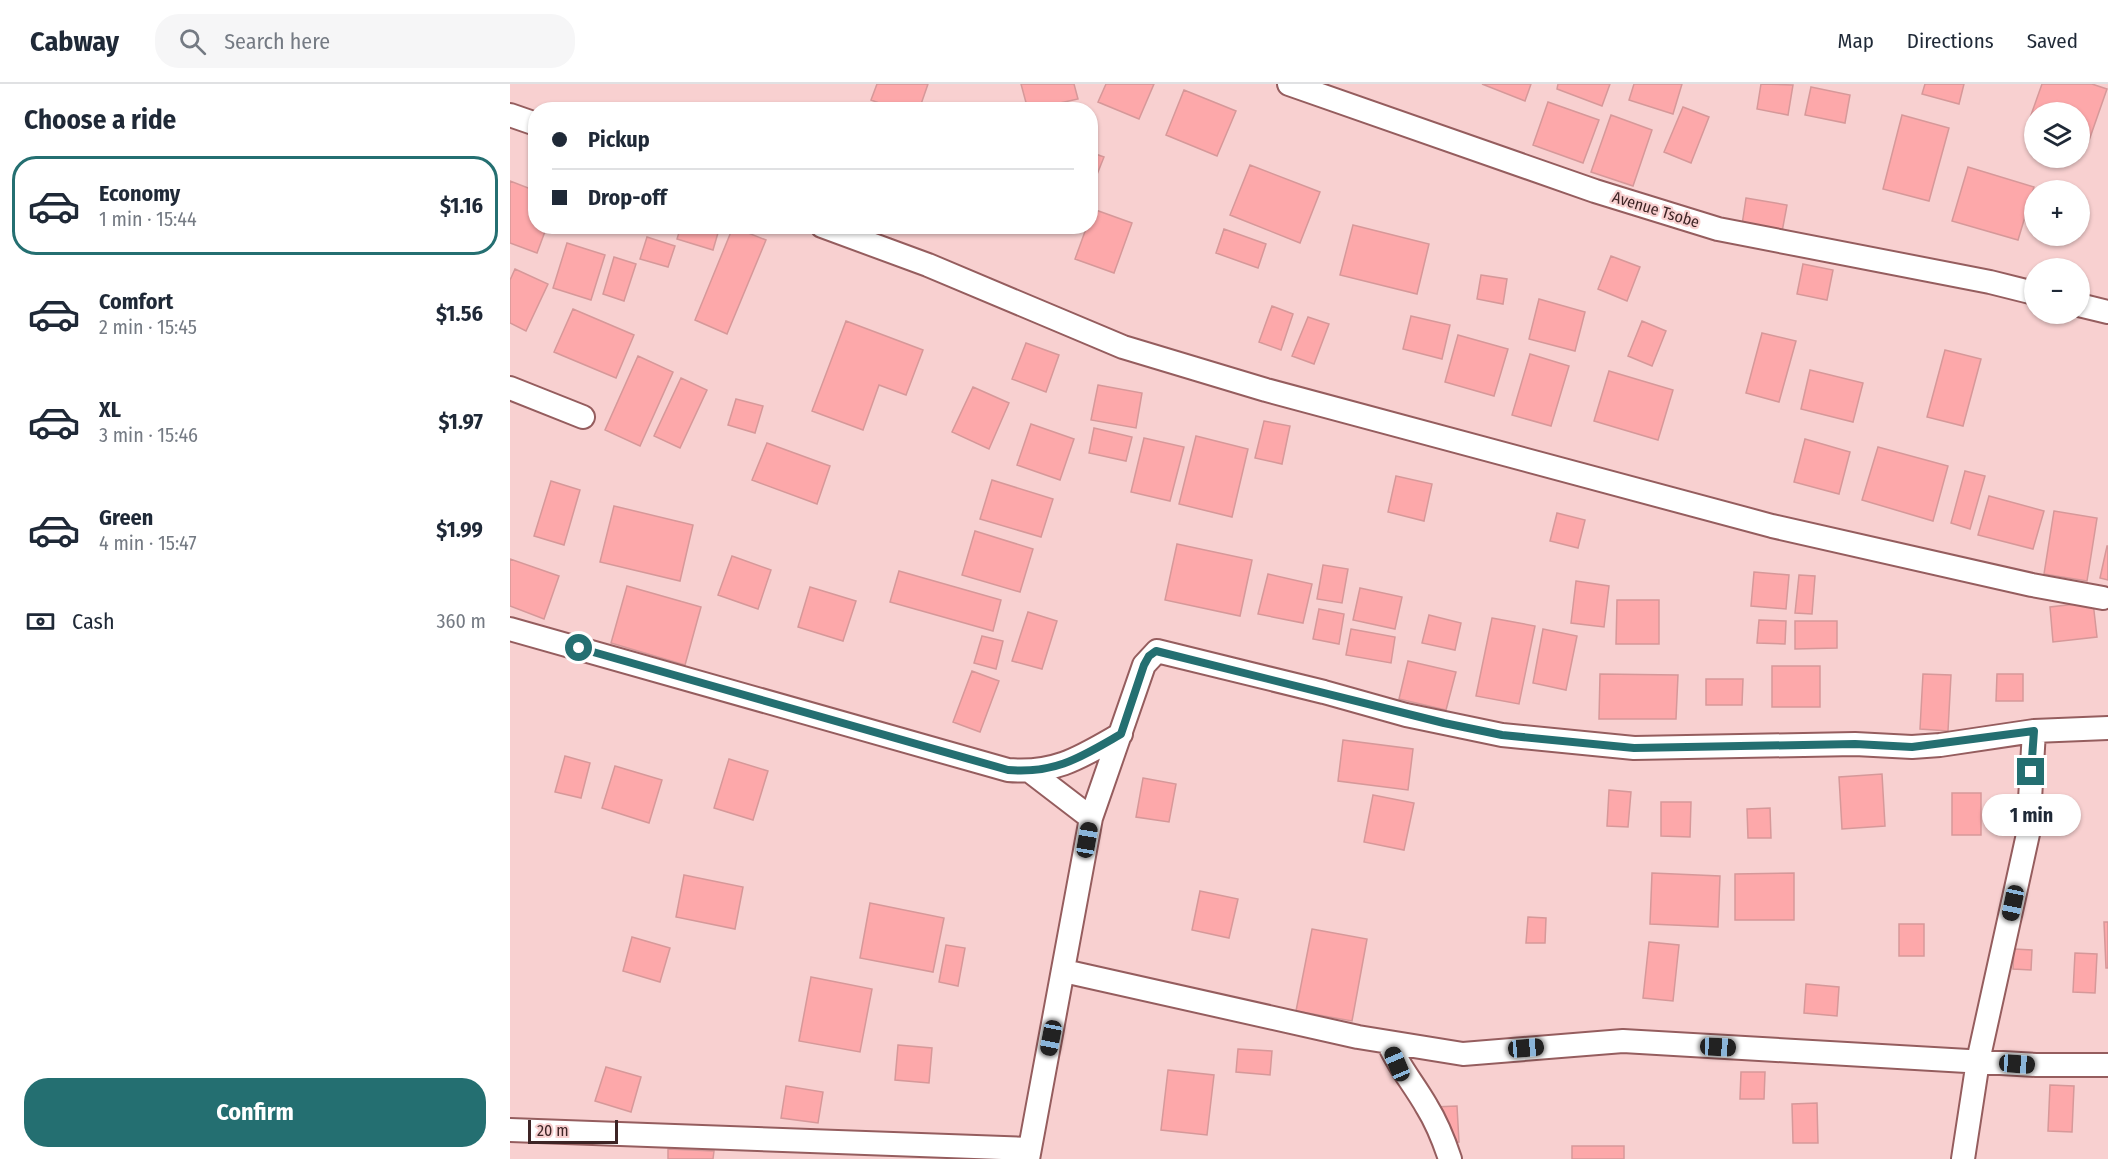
<!DOCTYPE html>
<meta charset="utf-8">
<style>
:root{--surface:#fff;--page:#f6f6f7;--text:#1f2937;--muted:#747a83;--line:#e0e1e3;--accent:#246f71}
body{margin:0;font-family:"Fira Sans Condensed",sans-serif;background:var(--page);color:var(--text);height:100vh;display:flex;flex-direction:column;font-size:22px;white-space:nowrap}
*{box-sizing:border-box;margin:0}
p{font-size:20px;color:var(--muted)}
.icon{flex:none;width:33px;height:33px;fill:none;stroke:currentColor;stroke-width:2;stroke-linecap:round;stroke-linejoin:round}
.map{position:relative;flex:1;overflow:hidden}
.side{display:flex;flex-direction:column;background:var(--surface);width:510px}
.side>*{flex:none}
.top-card{position:absolute;left:18px;top:18px;width:570px;height:132px;border-radius:24px;box-shadow:0 2px 4px #0004;display:grid;align-content:center;height:132px;padding:0 24px;background:var(--surface)}
.fabs{position:absolute;left:1514px;top:18px;display:grid;gap:12px}
.fabs a{display:grid;place-items:center;width:66px;height:66px;border-radius:50%;background:var(--surface);box-shadow:0 2px 4px #0004;font-size:30px}
.scale{position:absolute;left:18px;bottom:15px;width:90px;box-sizing:border-box;padding-left:6px;border:3px solid #3d2425;border-top:0;font-size:16px;line-height:21px;white-space:nowrap;color:#3d2425;-webkit-text-stroke:4px #f8d0d0;paint-order:stroke}
.end{position:absolute;width:27px;height:27px;margin:-14px;border:8px solid #246f71;background:#fff;box-shadow:0 0 0 3px #fff}
.from{border-radius:50%}
.bubble{position:absolute;height:42px;border-radius:21px;background:var(--surface);box-shadow:0 2px 4px #0004;font-size:20px;font-weight:700;line-height:42px;text-align:center}
.car{position:absolute;width:18px;height:36px;margin:-18px -9px;border-radius:8px;box-shadow:0 0 4px 2px #0007;background:linear-gradient(#222 24%,#8ab4d8 0 40%,#222 0 76%,#8ab4d8 0 86%,#222 0)}
.top-card b{display:flex;align-items:center;gap:21px;height:57px;font-size:22px}
.top-card b+b{border-top:2px solid var(--line)}
.top-card i{width:15px;height:15px;background:var(--text)}
ul{padding:0;list-style:none}
li{display:flex;align-items:center;gap:18px;height:99px;margin:0 12px 9px;padding:0 12px;border:3px solid transparent;border-radius:24px}
li div{flex:1}
li b{display:block;font-size:22px}
li em{font-style:normal;font-weight:700}
li.current{border-color:var(--accent)}
li>.icon{width:54px;height:54px;stroke-width:1.5}
h2{padding:0 24px;font-size:27px;line-height:72px}
.pay{display:flex;align-items:center;gap:15px;height:66px;padding:0 24px;font-size:22px}
.pay p{margin-inline-start:auto}
.button{display:flex;gap:12px;margin-top:auto;padding:12px 24px}
.button a{flex:1;height:69px;border-radius:24px;background:var(--accent);color:#fff;font-size:24px;font-weight:700;line-height:69px;text-align:center}
header{display:flex;align-items:center;gap:36px;box-sizing:border-box;height:84px;padding:0 30px;background:var(--surface);border-bottom:2px solid var(--line)}
header strong{font-size:28px}
nav{display:flex;gap:33px;margin-inline-start:auto;font-size:21px}
.search{width:420px;height:54px;background:var(--page);display:flex;align-items:center;gap:15px;box-sizing:border-box;padding:0 21px;border-radius:24px;color:var(--muted);font-size:22px}
main{display:flex;flex:1;min-height:0}
.map>svg:first-child{display:block}
.building{fill:#fda8aa;stroke:#d69899;stroke-width:1.5}
.lines{fill:none;stroke-linecap:round;stroke-linejoin:round}
.minor-casing{stroke:#955d5e;stroke-width:26}
.minor{stroke:#fff;stroke-width:22}
.route{stroke:#246f71;stroke-width:8}
.labels{text-anchor:middle;stroke-width:4.5;stroke-linejoin:round;paint-order:stroke}
.street-label{font-size:16px;fill:#3d2425;stroke:#f8d0d0}
</style>
<header>
<strong>Cabway</strong>
<div class="search"><svg class="icon" aria-label="search" viewBox="0 0 24 24"><circle cx="10" cy="10" r="6"/><path d="M15 15l6 6"/></svg>Search here</div>
<nav><a>Map</a><a>Directions</a><a>Saved</a></nav>
</header>
<main>
<section class="side">
<h2>Choose a ride</h2>
<ul>
<li class="current"><svg class="icon" aria-label="car" viewBox="0 0 24 24"><path d="M5 17H2v-5l4-1 3-4h7l3 4 3 1v5h-3M9 17h6M6 11h13"/><circle cx="7" cy="17" r="2"/><circle cx="17" cy="17" r="2"/></svg><div><b>Economy</b><p>1 min · 15:44</p></div><em>$1.16</em></li>
<li><svg class="icon" aria-label="car" viewBox="0 0 24 24"><path d="M5 17H2v-5l4-1 3-4h7l3 4 3 1v5h-3M9 17h6M6 11h13"/><circle cx="7" cy="17" r="2"/><circle cx="17" cy="17" r="2"/></svg><div><b>Comfort</b><p>2 min · 15:45</p></div><em>$1.56</em></li>
<li><svg class="icon" aria-label="car" viewBox="0 0 24 24"><path d="M5 17H2v-5l4-1 3-4h7l3 4 3 1v5h-3M9 17h6M6 11h13"/><circle cx="7" cy="17" r="2"/><circle cx="17" cy="17" r="2"/></svg><div><b>XL</b><p>3 min · 15:46</p></div><em>$1.97</em></li>
<li><svg class="icon" aria-label="car" viewBox="0 0 24 24"><path d="M5 17H2v-5l4-1 3-4h7l3 4 3 1v5h-3M9 17h6M6 11h13"/><circle cx="7" cy="17" r="2"/><circle cx="17" cy="17" r="2"/></svg><div><b>Green</b><p>4 min · 15:47</p></div><em>$1.99</em></li>
</ul>
<div class="pay"><svg class="icon" aria-label="cash" viewBox="0 0 24 24"><path d="M3 7h18v10H3z"/><circle cx="12" cy="12" r="2"/></svg>Cash<p>360 m</p></div>
<div class="button"><a>Confirm</a></div>
</section>
<div class="map">
<svg width="1598" height="1075" viewBox="0 0 1598 1075">
<rect width="100%" height="100%" fill="#f8d0d0"/>
<path class="building" d="M367 0H418L409 26H388L361 16Z
M511 0H564L568 15 518 26Z
M596 0H644L629 35 588 18Z
M972 0H1021L1015 17Z
M1048 0H1100L1092 22 1047 5Z
M1124 0H1172L1163 30 1119 16Z
M1251 0 1283 1 1278 31 1247 25Z
M1415 0H1454L1449 20 1412 10Z
M1532 0H1582L1597 5 1576 65 1569 63V28H1524V48L1516 45Z
M1301 3 1340 11 1335 39 1295 31Z
M674 6 726 27 707 72 656 51Z
M1038 18 1089 36 1073 79 1023 61Z
M1173 23 1199 33 1181 79 1154 68Z
M1101 31 1142 46 1123 102 1081 88Z
M1392 31 1439 44 1419 117 1373 105Z
M580 68 594 73 580 108Z
M740 81 810 108 790 159 720 131Z
M1458 83 1524 103 1508 156 1442 137Z
M0 97 26 107V142H37L27 169 0 159Z
M1236 114 1277 121 1272 148 1232 141Z
M583 125 622 139 604 189 565 175 577 142H580Z
M843 141 919 160 907 210 830 191Z
M171 142H210L203 166 167 155Z
M223 143 256 156 217 250 185 236Z
M714 145 756 160 748 184 706 169Z
M137 153 165 162 158 183 130 175Z
M57 159 95 171 81 216 43 204Z
M1101 172 1130 183 1117 217 1088 205Z
M104 173 126 180 114 217 93 210Z
M1293 180 1323 186 1317 216 1287 210Z
M5 185 38 200 16 247 0 239V196Z
M971 191 997 195 993 220 967 215Z
M1029 215 1075 228 1065 267 1019 255Z
M762 222 783 230 771 266 749 258Z
M63 225 124 251 106 294 44 268Z
M901 232 940 241 932 275 893 265Z
M798 233 819 240 804 280 782 272Z
M336 237 413 266 396 311 369 301 353 346 302 327Z
M1132 237 1156 247 1142 282 1118 272Z
M1252 249 1286 257 1269 318 1236 309Z
M948 251 998 265 984 312 935 298Z
M516 259 549 271 536 308 502 295Z
M1435 266 1471 275 1453 342 1417 333Z
M1020 270 1059 282 1041 342 1002 331Z
M128 272 163 288 130 362 95 346Z
M1300 286 1353 299 1343 338 1291 325Z
M1099 287 1163 306 1148 356 1084 337Z
M171 294 197 306 170 364 144 352Z
M588 301 632 309 626 344 581 336Z
M463 303 499 319 479 365 442 348Z
M226 315 253 322 245 349 218 341Z
M754 337 780 342 772 380 745 374Z
M521 340 564 355 550 396 507 381Z
M584 344 622 353 616 377 579 369Z
M686 352 738 365 722 433 669 420Z
M634 354 674 363 660 417 621 408Z
M1295 355 1340 368 1329 410 1284 398Z
M257 359 320 382 307 420 242 396Z
M1368 363 1438 382 1423 437 1352 416Z
M1455 387 1475 392 1460 445 1441 439Z
M886 392 922 400 914 437 878 428Z
M482 396 543 415 531 453 470 435Z
M41 397 70 406 54 461 24 452Z
M1479 412 1534 427 1523 465 1468 451Z
M104 422 183 441 170 497 90 478Z
M1544 427 1587 434 1577 497 1534 490Z
M1047 429 1075 436 1068 464 1040 457Z
M465 447 523 465 510 508 452 491Z
M667 460 742 476 730 532 655 516Z
M1597 462H1598V496L1590 494Z
M222 472 261 486 248 525 208 511Z
M0 475 49 492 34 535 0 522Z
M813 481 838 485 832 519 807 515Z
M389 487 491 516 483 547 380 518Z
M1244 488 1279 491 1276 525 1241 522Z
M758 490 802 500 793 539 748 530Z
M1289 491 1305 492 1302 530 1285 529Z
M1066 497 1099 502 1094 543 1061 539Z
M117 502 191 523 175 581 101 559Z
M300 503 346 517 333 557 288 543Z
M850 504 892 513 885 545 843 536Z
M1107 516H1149V560H1106Z
M1583 518 1587 553 1543 558 1540 523Z
M809 525 834 530 829 560 803 555Z
M518 528 547 537 532 585 502 577Z
M919 531 951 539 945 566 912 559Z
M982 534 1025 542 1009 620 966 612Z
M1249 536 1276 537 1275 560 1247 559Z
M1285 537H1327V564L1285 565Z
M841 545 885 553 881 579 836 571Z
M1033 545 1067 552 1056 606 1023 599Z
M472 552 493 557 486 585 464 579Z
M898 577 946 588 936 626 889 615Z
M1262 582H1310V623H1262Z
M462 587 489 597 470 648 443 638Z
M1090 590 1168 591 1166 635H1089Z
M1413 590 1441 591 1438 647 1410 645Z
M1487 590H1513V617H1486Z
M1196 595H1233L1232 621H1196Z
M833 656 903 665 898 706 828 697Z
M55 672 80 679 71 714 45 708Z
M219 675 258 687 243 736 204 724Z
M105 682 152 696 139 739 92 724Z
M1372 690 1375 742 1332 745 1329 693Z
M633 694 666 700 659 738 626 733Z
M1099 706 1121 708 1118 743 1097 742Z
M1442 709H1471V751H1442Z
M863 711 904 719 894 766 854 758Z
M1151 718H1181L1180 753 1151 752Z
M1260 724 1261 754H1238L1237 725Z
M1142 789 1210 792 1208 843 1140 840Z
M1284 789V836H1225V790Z
M174 791 233 803 225 845 166 833Z
M690 807 728 815 719 854 682 846Z
M360 819 434 834 423 888 350 874Z
M1018 833 1036 834 1035 859H1016Z
M1594 838H1598V884H1596Z
M1389 840H1414V872H1389Z
M802 845 857 855 842 937 786 927Z
M122 853 160 864 150 898 113 887Z
M1139 858 1169 861 1163 917 1133 914Z
M436 861 455 864 448 902 429 898Z
M1504 865 1522 866 1521 886 1503 885Z
M1565 869 1587 870 1585 909 1563 908Z
M301 893 362 905 350 968 289 957Z
M1296 900 1329 903 1327 932 1294 929Z
M388 961 422 964 419 999 385 996Z
M728 965 762 967 760 991 726 988Z
M96 983 131 993 121 1028 85 1017Z
M658 986 704 991 697 1051 651 1046Z
M1231 988H1255L1254 1015H1230Z
M1540 1001 1564 1002 1562 1048 1538 1047Z
M276 1002 313 1008 308 1039 271 1034Z
M1307 1019 1308 1059H1283L1282 1020Z
M947 1022 949 1058 926 1060 923 1023Z
M1062 1062H1114V1075H1062Z
M158 1065 204 1067 203 1075H158Z"/>
<g class="lines">
<defs>
<path id="minor" d="M779 0 1085 107 1208 145 1480 198 1524 209
M0 31 26 40
M312 142 418 181 613 263 756 306 1262 442 1522 501 1593 514
M1569 221 1598 228
M0 304 73 333
M0 545 498 686C546 690 571 673 611 650
M521 688 581 734
M554 887 848 953 953 970 1113 957 1526 981H1598
M878 958C888 982 904 1000 917 1023 927 1039 934 1057 940 1075
M0 1046 519 1065
M518 1075 581 734 634 581 647 567 814 608 896 631 992 651 1124 664 1345 660 1402 663 1430 661 1524 647 1598 644
M1453 1075 1468 977 1518 750 1524 647"/>
</defs>
<use href="#minor" class="minor-casing"/>
<use href="#minor" class="minor"/>
</g>
<g class="lines">
<path class="route" d="M69 564 498 686C546 690 571 673 611 650L634 581 639 572 646 567 934 639 992 651 1124 664 1345 660 1402 663 1524 647 1521 688"/>
</g>
<g class="labels">
<g class="street-label">
<text transform="translate(1146 125) rotate(17)" y="6">Avenue Tsobe</text>
</g>
</g>
</svg>
<div class="fabs">
<a><svg class="icon" aria-label="layers" viewBox="0 0 24 24"><path d="M12 4l9 5-9 5-9-5zM3 14l9 5 9-5"/></svg></a>
<a>+</a>
<a>−</a>
</div>
<div class="scale">20 m</div>
<i class="end from" style="left:69px;top:564px"></i>
<i class="end" style="left:1521px;top:688px"></i>
<div class="bubble" style="left:1472px;top:710px;width:99px">1 min</div>
<i class="car" style="left:577px;top:756px;rotate:10deg"></i>
<i class="car" style="left:1503px;top:819px;rotate:192deg"></i>
<i class="car" style="left:541px;top:954px;rotate:191deg"></i>
<i class="car" style="left:1208px;top:963px;rotate:93deg"></i>
<i class="car" style="left:1016px;top:964px;rotate:85deg"></i>
<i class="car" style="left:887px;top:980px;rotate:337deg"></i>
<i class="car" style="left:1507px;top:980px;rotate:94deg"></i>
<div class="top-card">
<b><i class="from"></i>Pickup</b>
<b><i></i>Drop-off</b>
</div>
</div>
</main>
